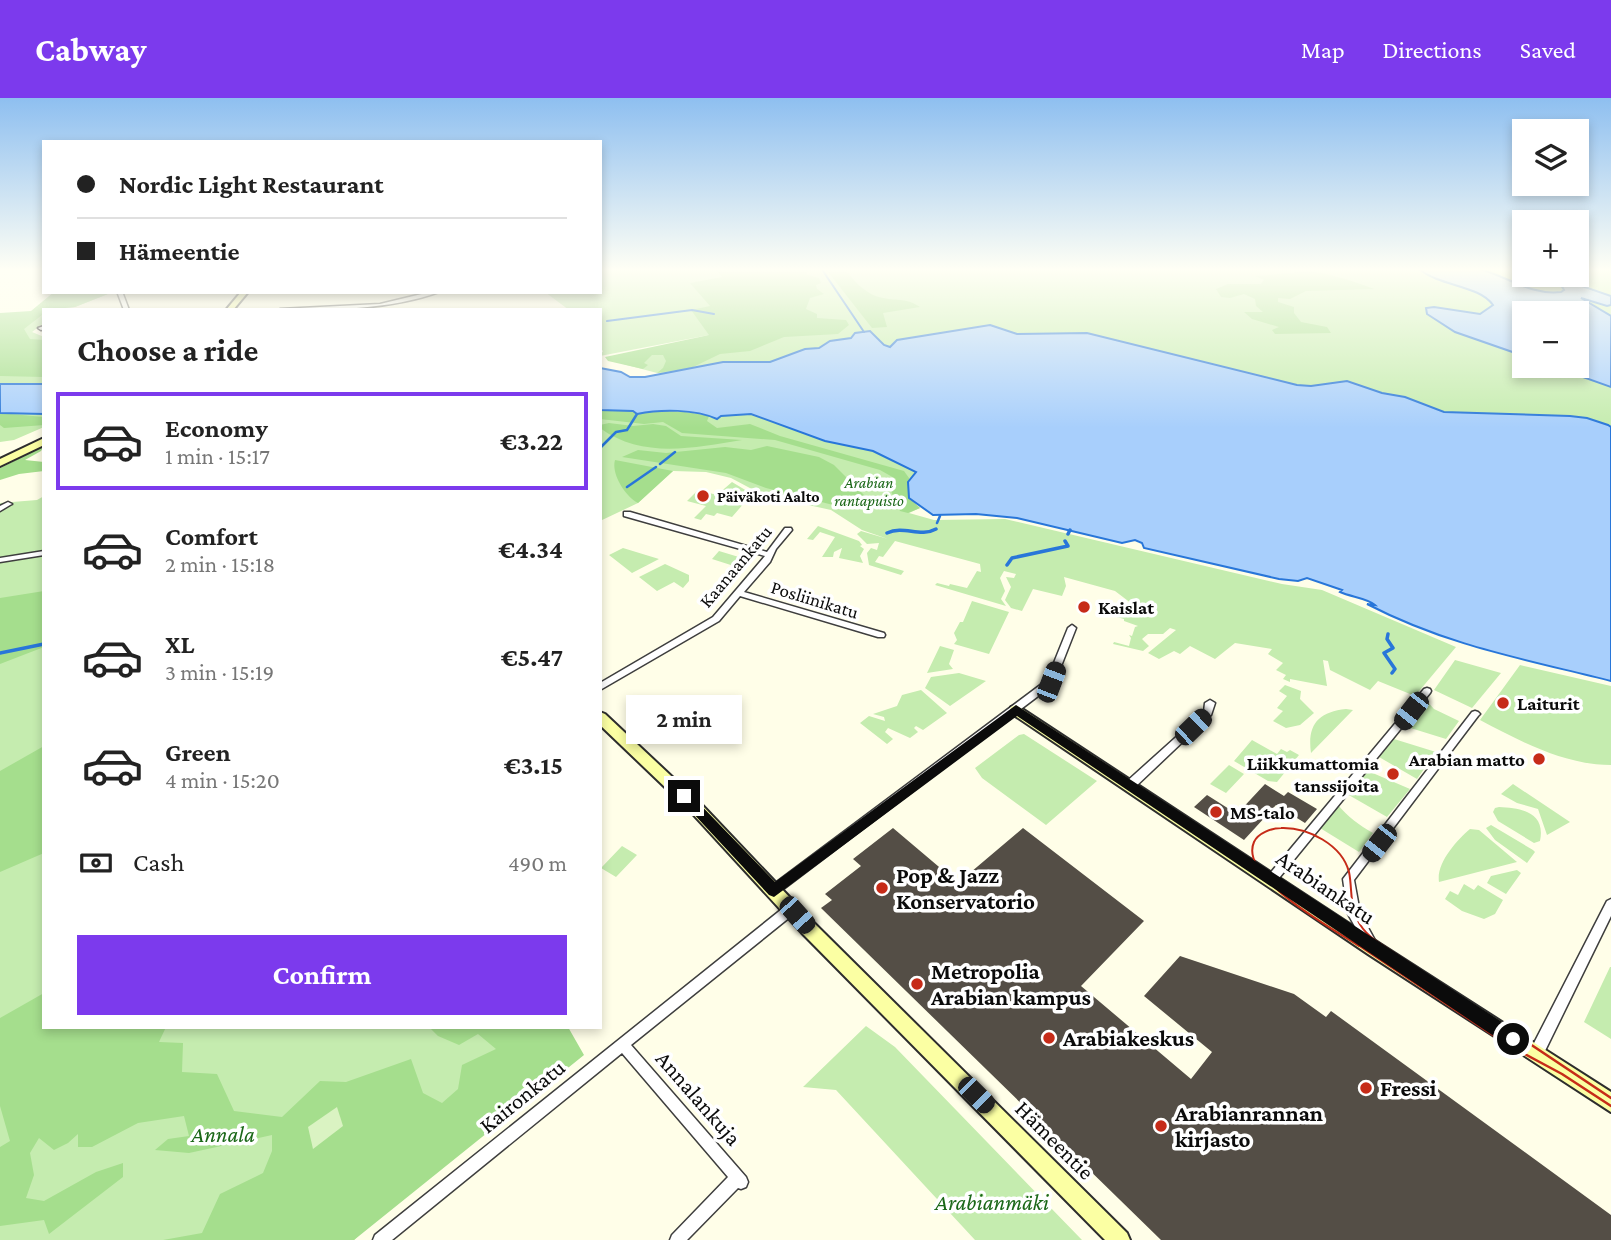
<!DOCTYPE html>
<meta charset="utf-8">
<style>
:root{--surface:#fff;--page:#f2f2f2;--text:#222;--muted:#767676;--line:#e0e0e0;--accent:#7c3aed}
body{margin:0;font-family:"Crimson Pro",serif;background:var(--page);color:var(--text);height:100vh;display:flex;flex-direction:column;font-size:26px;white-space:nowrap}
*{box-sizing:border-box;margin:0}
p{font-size:23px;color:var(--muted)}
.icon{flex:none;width:38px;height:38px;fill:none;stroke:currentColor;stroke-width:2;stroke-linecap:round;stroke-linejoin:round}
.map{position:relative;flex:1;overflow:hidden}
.details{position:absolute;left:42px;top:210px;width:560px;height:721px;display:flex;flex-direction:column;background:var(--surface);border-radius:0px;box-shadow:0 4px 10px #0003}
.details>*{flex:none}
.banner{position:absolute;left:42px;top:42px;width:560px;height:154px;border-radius:0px;box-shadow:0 4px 10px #0003;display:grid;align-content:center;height:154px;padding:0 35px;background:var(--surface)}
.tools{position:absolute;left:1512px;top:21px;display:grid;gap:14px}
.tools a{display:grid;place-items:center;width:77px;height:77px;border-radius:0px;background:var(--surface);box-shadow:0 4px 10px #0003;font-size:35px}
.end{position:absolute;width:32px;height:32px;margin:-16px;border:9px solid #0b0b0b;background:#fff;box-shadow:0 0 0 4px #fff}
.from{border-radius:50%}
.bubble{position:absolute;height:49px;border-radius:0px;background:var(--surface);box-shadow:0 4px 10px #0003;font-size:23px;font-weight:700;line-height:49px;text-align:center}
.car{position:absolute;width:21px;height:42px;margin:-21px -10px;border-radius:9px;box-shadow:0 0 5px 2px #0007;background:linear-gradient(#222 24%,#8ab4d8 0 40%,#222 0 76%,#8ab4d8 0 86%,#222 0)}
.banner b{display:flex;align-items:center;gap:24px;height:66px;font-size:26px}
.banner b+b{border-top:2px solid var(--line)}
.banner i{width:18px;height:18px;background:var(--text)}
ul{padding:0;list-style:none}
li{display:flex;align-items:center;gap:21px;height:98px;margin:0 14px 10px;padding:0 21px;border:4px solid transparent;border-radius:0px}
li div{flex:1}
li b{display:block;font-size:26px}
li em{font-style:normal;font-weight:700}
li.on{border-color:var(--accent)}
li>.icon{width:63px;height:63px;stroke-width:1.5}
h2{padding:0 35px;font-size:32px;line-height:84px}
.pay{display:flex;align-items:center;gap:18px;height:77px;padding:0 35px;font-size:26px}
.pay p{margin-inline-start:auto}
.primary-button{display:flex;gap:14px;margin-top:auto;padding:14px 35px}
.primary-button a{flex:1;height:80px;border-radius:0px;background:var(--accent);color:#fff;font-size:28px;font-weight:700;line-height:80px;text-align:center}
header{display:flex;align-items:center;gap:42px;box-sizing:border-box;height:98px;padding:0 35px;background:var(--accent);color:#fff}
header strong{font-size:33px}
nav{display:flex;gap:38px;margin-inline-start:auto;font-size:24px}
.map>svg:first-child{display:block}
.green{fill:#c5ecaf;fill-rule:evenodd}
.forest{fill:#a5de8d}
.pitch{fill:#daf3c2}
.water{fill:#a8cffc;stroke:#2876d9;stroke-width:2}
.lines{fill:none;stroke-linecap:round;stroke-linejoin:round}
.stream-far2{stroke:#2876d9;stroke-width:2}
.stream-far1{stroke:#2876d9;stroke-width:2.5}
.stream{stroke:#2876d9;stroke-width:3.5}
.building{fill:#544e46}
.street-casing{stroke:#3e3e3e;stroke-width:3}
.secondary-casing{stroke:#2d2d2d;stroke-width:4}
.street{fill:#fff;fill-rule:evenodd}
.secondary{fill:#fbffa3;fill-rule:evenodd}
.tram-far1{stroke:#c62b18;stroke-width:2}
.tram{stroke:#c62b18;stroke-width:2.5}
.route{fill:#0b0b0b}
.poi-dot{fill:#c62b18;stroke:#fff;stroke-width:2.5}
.labels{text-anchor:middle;stroke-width:7;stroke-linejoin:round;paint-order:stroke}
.far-park-label{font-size:16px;font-style:italic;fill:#1a6717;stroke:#fff}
.far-poi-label{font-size:16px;font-weight:bold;fill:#0b0b0b;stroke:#fff;text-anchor:start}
.street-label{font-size:19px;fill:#0b0b0b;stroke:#fff}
.poi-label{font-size:19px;font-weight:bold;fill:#0b0b0b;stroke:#fff;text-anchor:start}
.near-poi-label{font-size:23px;font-weight:bold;fill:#0b0b0b;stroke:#fff;text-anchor:start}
.near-street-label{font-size:23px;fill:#0b0b0b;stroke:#fff}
.near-park-label{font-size:23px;font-style:italic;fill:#1a6717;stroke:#fff}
</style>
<header>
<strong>Cabway</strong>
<nav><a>Map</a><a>Directions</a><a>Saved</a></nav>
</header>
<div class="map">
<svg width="1611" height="1142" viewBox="0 0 1611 1142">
<rect width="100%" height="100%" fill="#fffee8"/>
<path class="green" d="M600 170H1524V177H1577V170H1611V338L1541 324 835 258 690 276 657 275 623 266 709 237 600 258 603 253 600 250V212H569L545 194H600ZM1524 215H1577V268H1524Z
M68 194H113L75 209 44 212V225L32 234 44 239V286H0V223H24Z
M600 312 637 316 665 313 709 318 746 314 787 316 922 373 908 384 909 400 920 410 909 415 934 422 1005 421 1282 486 1322 492 1456 549 1415 598 1378 583 1370 592 1330 572 1328 563 1323 562 1327 588 1290 581V584L1283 581 1286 577 1276 572 1283 565 1268 556 1272 551 1235 545 1215 561 1190 548 1180 556 1174 553 1159 561 1148 555 1176 532 1170 530 1163 536H1148L1142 541 1149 548 1143 553 1113 546 1114 544 1129 548 1131 540 1129 537 1132 538 1135 529 1138 528 1124 523V521L1113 518 1114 515H1144L1115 493 1064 479 1066 488 1062 498 1033 491 1022 513 1011 510 1005 502 1011 489 1006 479 1014 480 1016 476 1004 473 1000 480 1005 493 1001 501 1006 508 935 487 937 485 949 488 950 486 967 490 977 473 981 474 980 466 895 443 883 459 879 458 875 464 904 473 901 477 869 467 867 455 871 450 877 452 879 445 867 446 857 436 861 433 888 441 862 432 831 412 763 397 731 380 706 374 673 373 638 405 600 423Z
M0 315 44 316V329L14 342 0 344Z
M732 384 752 396 732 419 717 415 714 418 706 416 701 422 694 420 706 408 687 403 698 392 717 397Z
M44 398V453L0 460V405L37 402Z
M818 428 859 443 862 447 860 448 864 451 860 458 863 465 839 460 842 450 834 454 833 459H822L835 439 820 434 813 442 807 441Z
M623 450 659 461 632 475 609 457Z
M719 453 752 463 731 485 725 483 737 469 712 461Z
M44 458V929H568L354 1142H0V465Z
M665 466 689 477V483L683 490 674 484 657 493 639 479Z
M972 503 1009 514 989 556 954 546 957 542 954 535 960 524H963Z
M940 548 954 552 949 566 953 571 927 575Z
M1455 562 1501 575 1472 610 1434 592Z
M1520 567 1611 588V667C1564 667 1520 643 1480 622Z
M959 575 986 583 950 608 925 590 931 579Z
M1285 587 1301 593 1300 601 1314 615 1300 627 1286 630 1273 623 1283 613 1277 610 1287 598 1279 593Z
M921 592 947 615 923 632 916 628 914 630 918 634 910 640 888 630 885 634 893 641 887 646 860 625 869 618 885 623 884 619 873 616 897 608 902 597Z
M1426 602 1434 611 1459 623 1446 641 1404 628Z
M1346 611 1353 612 1311 655C1307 627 1318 614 1346 611Z
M1024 636 1097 683 1046 727 982 680 975 670 1019 637Z
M1394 641 1436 654 1417 681 1379 659Z
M1252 642 1277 656 1281 651 1287 654 1290 652 1299 657 1277 684 1268 683 1234 663Z
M1229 667 1244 676 1226 695 1210 686Z
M1368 673 1410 691 1387 719 1347 696Z
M1513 686 1570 724 1547 737 1538 711 1517 705 1501 696Z
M1338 707C1348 719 1359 727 1373 735L1359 754 1320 730Z
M1499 709C1521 710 1546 714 1540 743L1534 745 1498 723 1493 714 1495 710Z
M1491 727 1533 752 1535 754 1527 765 1495 742 1486 730Z
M1470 731 1479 732 1517 764 1439 784C1436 765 1457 742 1470 731Z
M622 748 637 757 616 779 601 770Z
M1517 772 1521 775 1506 796 1487 785 1491 778Z
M1464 786 1474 792 1478 787 1503 802 1495 816 1484 821 1462 813 1445 801 1450 793 1458 797Z
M1610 869H1611V941L1584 924Z
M866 928 895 949 1082 1142H975L836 992 803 989Z"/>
<path class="forest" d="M715 170H815L805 176 819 180 821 185 816 187 817 191 824 196 810 200 806 211 817 216V220L846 222 849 227 838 236 784 239 750 253 720 256 691 270 657 275 663 270 666 263 663 257H652L644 265 648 267 643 271 608 263 605 259 709 237 691 212 710 208 690 185 722 179Z
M825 170H844C854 183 866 197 883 200 898 203 907 200 920 209L883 215 887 229 872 230Z
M1295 172C1323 173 1347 181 1374 191L1306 193 1290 201 1278 200V204L1294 209V215L1301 224 1327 229 1331 235 1275 236 1272 232 1279 229 1252 221 1244 214H1263L1256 208 1255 201 1244 196 1230 200 1221 199 1216 191 1228 186H1261L1264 182 1255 178 1294 175Z
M54 194H113L75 209 44 212V219L42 217 24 231 30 241 44 242V279L0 278V215L31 213Z
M600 312 633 313 637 316C661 311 685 313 709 318L707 323 717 330 750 326 780 338 904 373 909 380V400L920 410 908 415 900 413 891 393 896 381 880 372 775 342 682 335 663 324 644 326 600 321Z
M0 315 44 319V327L4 330 0 327Z
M609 325 633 328 653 326 666 328 681 338 742 342C693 350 642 361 600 330V327Z
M44 348 41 353 25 362 44 364V373L19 376 0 382V370Z
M767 348 819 359 834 367 873 406 849 411 766 390 726 375 622 359 638 352 666 355 725 349 751 352Z
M615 362 673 373 638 405C625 398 611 376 615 362Z
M44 493V549L0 566V500Z
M44 648V755L0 774V673Z
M44 895V929H166L159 944 183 945 182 974 217 976 234 1013 282 1019 320 983 346 984 411 961 423 995 442 1005 458 991 462 967 496 951 478 936 459 947 438 938 429 929H568L584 957 354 1142H163L202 1135 220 1096 263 1075 272 1053V1037L189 1055 155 1052 168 1041 189 1038 184 1018 138 1025 92 1049H78V1036L68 1045 54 1052 39 1040 30 1055 34 1077 26 1100 44 1103 96 1074 123 1065V1079L49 1136 44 1122 0 1128V1049L10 1043 0 1008V920Z"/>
<path class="pitch" d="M337 1009 343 1028 313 1051 308 1029Z"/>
<path class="water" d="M1475 170C1505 176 1529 198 1561 194L1564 192 1561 187H1579L1611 198V207L1607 208 1581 200 1611 218V289L1552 268H1577V215H1524V258L1455 234 1427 216 1426 210 1434 209 1480 216 1493 207C1479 187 1441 189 1419 171Z
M990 227 1017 236 1087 235 1297 287 1311 288 1347 283 1382 295 1405 299 1444 314 1570 318 1587 320 1608 327 1611 329V583C1524 561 1448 548 1367 506L1375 507C1367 500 1351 499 1340 494L1342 492 1307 480 1298 483 1279 481 1144 450 1142 445 1135 442 1122 445 1017 420 976 416 933 417 909 400 908 384 916 374 873 353 825 343 751 316 721 318 717 321C695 311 661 311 637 316L633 313 600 312V270L621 274 630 279H645L723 264H770L805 251 819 250 830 243 851 240 855 235 870 233 884 247 890 249 897 242Z
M0 286H44V316L0 315Z"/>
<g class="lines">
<path class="stream-far2" d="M821 170 864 234
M607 223 692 212 714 216"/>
<path class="stream-far1" d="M600 350 616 334 627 332 637 316
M660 366 675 354
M627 389 656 369
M937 425 940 418"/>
<path class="stream" d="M887 435C904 427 920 440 936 431
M1068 436 1070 432
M1007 467 1012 460 1068 448 1065 443
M1388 536 1387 541 1393 550 1384 555 1395 571 1392 575
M0 555 44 546"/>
</g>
<path class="building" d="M1265 686 1284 698 1288 694 1317 711 1305 725 1276 707 1244 742 1194 709 1207 697 1237 716Z
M893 730 958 785 1023 730 1144 823 1081 888 1191 981 1212 954 1144 898 1180 858 1294 896 1326 919 1331 913 1611 1117V1142H1161L821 810 832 802 825 796 861 768 853 761Z"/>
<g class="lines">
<defs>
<path id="street" d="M119 194H125L123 196 129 212H124L118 196Z
M430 194H439C390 212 330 212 278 212L280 211 380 206Z
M44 228V231L41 232 38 230Z
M8 404 12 406 10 407 0 413V408Z
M624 414H630L767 454 785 430H791L792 432 776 451 770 464 744 494 884 535 885 537 884 539H878L740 498 719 523 600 592V585L713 519 765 458 624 418Z
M44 453V457L0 464V460Z
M1072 527 1076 530 1054 586 778 795 774 797 770 795 768 792 770 789 1047 582 1068 530Z
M1427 590 1430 591 1431 593 1430 595 1275 785 1271 787 1267 785 1266 782 1267 779 1424 591Z
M1210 602 1215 605 1211 617 1133 691 1129 692 1125 691 1124 688 1125 685 1204 614 1205 605Z
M1475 613 1478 614 1480 616 1478 618 1354 782 1360 815 1377 846 1375 850 1371 851 1367 850 1348 816 1343 781 1472 614Z
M1611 801V818L1541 961 1536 962 1531 961 1530 956 1531 951 1607 803Z
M791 806 795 807 797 811 795 815 631 947 746 1079 748 1084 746 1089 741 1091 738 1090 687 1142H670L672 1137 728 1079 622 955 392 1142H373L375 1137 787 807Z"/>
<path id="secondary" d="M241 194H248L233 212H226Z
M44 340V347L0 368V361Z
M1016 607 1380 846 1611 994V1014L1368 856 1011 615 1010 612 1011 609Z
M600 614 605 616 701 706 814 825 1127 1135 1130 1142H1105L802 835 691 714 600 627Z"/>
</defs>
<use href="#street" class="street-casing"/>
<use href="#secondary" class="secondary-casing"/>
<use href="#street" class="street"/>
<use href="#secondary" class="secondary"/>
<path class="tram-far1" d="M1359 848C1334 831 1238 780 1254 744 1258 735 1272 730 1281 730 1308 729 1342 747 1349 774 1352 788 1350 803 1355 816 1360 831 1371 840 1383 848"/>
<path class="tram" d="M1357 846 1508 947 1562 976 1611 1008
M1380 846 1611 1000"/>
</g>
<linearGradient id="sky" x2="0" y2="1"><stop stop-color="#8ebff0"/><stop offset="0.52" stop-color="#fffff5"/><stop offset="1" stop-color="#fffff5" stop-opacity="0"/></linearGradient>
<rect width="1611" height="330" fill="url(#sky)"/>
<path class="route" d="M1016 607 1519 935 1521 941 1519 947 1513 949 1507 947 1017 618 774 799 769 797 677 698 684 693 689 695 775 784Z"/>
<g class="poi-dot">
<circle cx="703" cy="398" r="7"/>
<circle cx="1084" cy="509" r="7"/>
<circle cx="1503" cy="605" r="7"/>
<circle cx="1539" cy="661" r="7"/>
<circle cx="1393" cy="676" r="7"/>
<circle cx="1216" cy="714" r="7"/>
<circle cx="882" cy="790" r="7"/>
<circle cx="917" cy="886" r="7"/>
<circle cx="1049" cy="940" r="7"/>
<circle cx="1366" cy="990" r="7"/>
<circle cx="1161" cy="1028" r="7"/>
</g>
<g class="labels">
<g class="far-park-label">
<text x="869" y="390">Arabian<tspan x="869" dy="18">rantapuisto</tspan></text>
</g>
<g class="far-poi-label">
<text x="717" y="404">Päiväkoti Aalto</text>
</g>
<g class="street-label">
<text transform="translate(735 468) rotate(-50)" y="7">Kaanaankatu</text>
<text transform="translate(815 501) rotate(17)" y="7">Posliinikatu</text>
</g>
<g class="poi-label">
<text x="1098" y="516">Kaislat</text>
<text x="1517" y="612">Laiturit</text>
<text x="1525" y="668" text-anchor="end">Arabian matto</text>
<text x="1379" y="672" text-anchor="end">Liikkumattomia<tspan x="1379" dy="22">tanssijoita</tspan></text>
<text x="1230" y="721">MS-talo</text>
</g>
<g class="near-poi-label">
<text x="896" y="785">Pop &amp; Jazz<tspan x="896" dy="26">Konservatorio</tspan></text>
<text x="931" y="881">Metropolia<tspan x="931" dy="26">Arabian kampus</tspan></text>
<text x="1063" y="948">Arabiakeskus</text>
<text x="1380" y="998">Fressi</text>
<text x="1175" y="1023">Arabianrannan<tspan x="1175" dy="26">kirjasto</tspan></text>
</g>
<g class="near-street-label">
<text transform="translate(1326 789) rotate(34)" y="8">Arabiankatu</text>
<text transform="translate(522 998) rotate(-39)" y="8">Kaironkatu</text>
<text transform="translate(699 1000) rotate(49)" y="8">Annalankuja</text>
<text transform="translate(1055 1042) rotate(45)" y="8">Hämeentie</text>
</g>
<g class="near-park-label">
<text x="223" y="1044">Annala</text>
<text x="992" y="1112">Arabianmäki</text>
</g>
</g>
</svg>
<div class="tools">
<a><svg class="icon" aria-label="layers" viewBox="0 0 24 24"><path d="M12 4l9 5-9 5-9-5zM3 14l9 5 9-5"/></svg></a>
<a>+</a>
<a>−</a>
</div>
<i class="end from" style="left:1513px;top:941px"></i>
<i class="end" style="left:684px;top:698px"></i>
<div class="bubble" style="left:626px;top:597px;width:116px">2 min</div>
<i class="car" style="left:1051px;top:584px;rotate:21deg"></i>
<i class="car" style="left:1411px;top:613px;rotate:218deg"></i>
<i class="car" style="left:1193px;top:629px;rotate:46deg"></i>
<i class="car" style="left:1379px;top:745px;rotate:218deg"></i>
<i class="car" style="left:797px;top:817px;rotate:138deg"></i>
<i class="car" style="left:976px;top:997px;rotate:135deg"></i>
<div class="banner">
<b><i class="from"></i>Nordic Light Restaurant</b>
<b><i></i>Hämeentie</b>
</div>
<section class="details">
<h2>Choose a ride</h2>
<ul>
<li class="on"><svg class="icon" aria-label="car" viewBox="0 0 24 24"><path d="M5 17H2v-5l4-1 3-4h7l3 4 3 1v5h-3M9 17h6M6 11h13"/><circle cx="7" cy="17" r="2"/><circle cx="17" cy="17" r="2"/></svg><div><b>Economy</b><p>1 min · 15:17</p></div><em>€3.22</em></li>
<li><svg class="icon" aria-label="car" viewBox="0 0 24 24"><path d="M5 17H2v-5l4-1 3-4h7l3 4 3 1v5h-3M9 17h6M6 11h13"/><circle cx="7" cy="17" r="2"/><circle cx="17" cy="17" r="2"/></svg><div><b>Comfort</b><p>2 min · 15:18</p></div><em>€4.34</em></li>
<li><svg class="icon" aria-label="car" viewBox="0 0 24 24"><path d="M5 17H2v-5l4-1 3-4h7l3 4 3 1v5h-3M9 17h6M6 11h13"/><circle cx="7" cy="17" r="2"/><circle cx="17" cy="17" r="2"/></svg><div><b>XL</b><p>3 min · 15:19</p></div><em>€5.47</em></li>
<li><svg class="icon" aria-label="car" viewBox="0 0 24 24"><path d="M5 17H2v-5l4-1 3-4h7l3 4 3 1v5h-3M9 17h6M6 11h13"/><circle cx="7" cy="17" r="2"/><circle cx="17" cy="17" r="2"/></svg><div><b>Green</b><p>4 min · 15:20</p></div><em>€3.15</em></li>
</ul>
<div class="pay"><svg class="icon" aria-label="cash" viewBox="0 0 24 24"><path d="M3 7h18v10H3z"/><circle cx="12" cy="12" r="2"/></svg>Cash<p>490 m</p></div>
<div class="primary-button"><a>Confirm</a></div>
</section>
</div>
